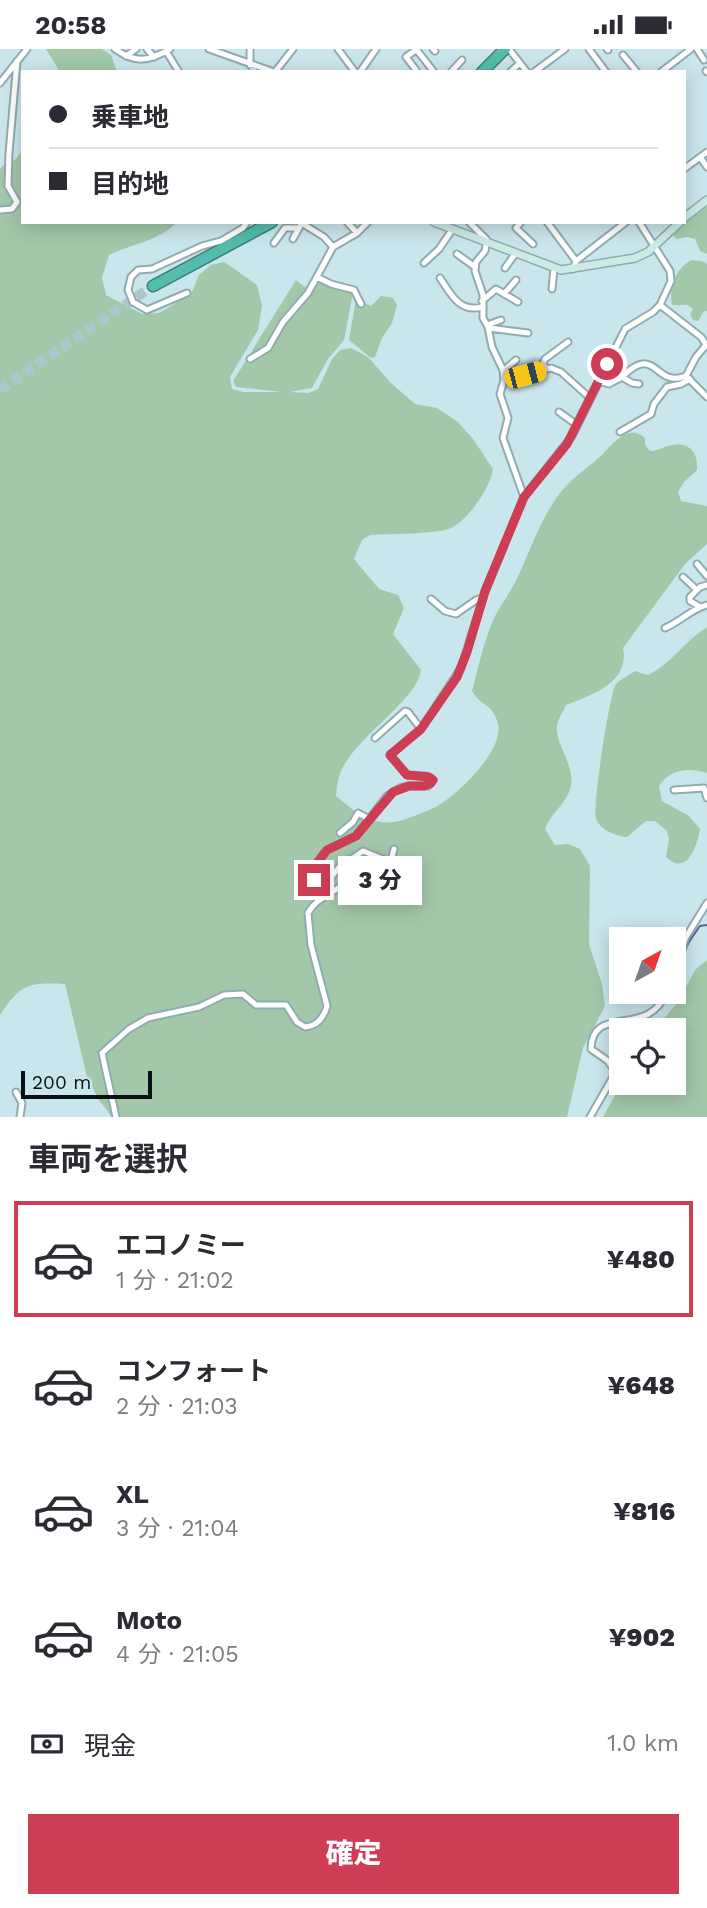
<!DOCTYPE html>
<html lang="ja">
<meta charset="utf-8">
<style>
:root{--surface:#fff;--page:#f7f7f7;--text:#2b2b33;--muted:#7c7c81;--line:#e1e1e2;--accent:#cd3d54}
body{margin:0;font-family:"Work Sans","Noto Sans JP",sans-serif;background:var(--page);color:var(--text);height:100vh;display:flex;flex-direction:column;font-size:26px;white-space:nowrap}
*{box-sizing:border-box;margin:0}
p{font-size:23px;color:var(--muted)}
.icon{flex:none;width:38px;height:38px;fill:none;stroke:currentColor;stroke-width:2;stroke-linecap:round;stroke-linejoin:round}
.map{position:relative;height:1068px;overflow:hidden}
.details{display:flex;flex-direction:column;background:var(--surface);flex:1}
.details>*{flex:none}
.hud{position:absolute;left:21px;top:21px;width:665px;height:154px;border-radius:0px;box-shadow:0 4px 18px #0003;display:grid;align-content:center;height:154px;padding:0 28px;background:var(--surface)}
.needle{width:46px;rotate:40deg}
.tools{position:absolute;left:609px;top:878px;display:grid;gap:14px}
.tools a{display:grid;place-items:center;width:77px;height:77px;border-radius:0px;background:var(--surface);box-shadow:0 4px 18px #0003;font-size:35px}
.scale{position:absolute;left:21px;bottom:18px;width:131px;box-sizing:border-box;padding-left:7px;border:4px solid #071013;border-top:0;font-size:19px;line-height:24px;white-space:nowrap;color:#071013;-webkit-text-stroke:5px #cae6ed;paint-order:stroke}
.end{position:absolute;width:32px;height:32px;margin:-16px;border:9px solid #cd3d54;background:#fff;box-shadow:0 0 0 4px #fff}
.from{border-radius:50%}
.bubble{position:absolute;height:49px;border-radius:0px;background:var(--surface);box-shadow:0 4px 18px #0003;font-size:23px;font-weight:800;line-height:49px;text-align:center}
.car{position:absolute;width:21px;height:42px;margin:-21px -10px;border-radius:9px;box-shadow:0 0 5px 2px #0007;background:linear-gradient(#f5c518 24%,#345 0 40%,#f5c518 0 76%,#345 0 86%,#f5c518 0)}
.hud b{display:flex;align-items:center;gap:24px;height:66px;font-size:26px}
.hud b+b{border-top:2px solid var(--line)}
.hud i{width:18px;height:18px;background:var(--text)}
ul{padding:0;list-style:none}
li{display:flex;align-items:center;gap:21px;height:116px;margin:0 14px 10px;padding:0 14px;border:4px solid transparent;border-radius:0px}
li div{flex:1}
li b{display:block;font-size:26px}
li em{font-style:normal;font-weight:800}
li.selected{border-color:var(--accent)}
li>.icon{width:63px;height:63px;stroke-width:1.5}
h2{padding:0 28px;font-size:32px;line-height:84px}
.pay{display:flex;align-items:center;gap:18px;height:77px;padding:0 28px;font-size:26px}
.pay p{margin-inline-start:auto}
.primary-button{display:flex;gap:14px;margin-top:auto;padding:14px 28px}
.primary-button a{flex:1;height:80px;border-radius:0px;background:var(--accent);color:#fff;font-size:28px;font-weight:800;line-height:80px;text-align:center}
.status{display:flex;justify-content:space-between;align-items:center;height:49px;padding:0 35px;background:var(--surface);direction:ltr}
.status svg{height:19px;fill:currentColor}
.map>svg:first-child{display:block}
.green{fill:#a3c8a9}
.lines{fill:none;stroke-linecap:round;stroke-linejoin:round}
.stream{stroke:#5d6592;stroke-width:2}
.highway-tunnel{stroke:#adc6cc;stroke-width:10;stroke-dasharray:10 5;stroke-linecap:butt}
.street-casing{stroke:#91abb1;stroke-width:9}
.secondary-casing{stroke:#91abb1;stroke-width:10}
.highway-casing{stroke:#398076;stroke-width:13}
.street{stroke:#fff;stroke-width:5}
.secondary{stroke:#ccebe6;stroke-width:7}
.highway{stroke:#54bcac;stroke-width:10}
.route{stroke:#cd3d54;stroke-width:9}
</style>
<div class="status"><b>20:58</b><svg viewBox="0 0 49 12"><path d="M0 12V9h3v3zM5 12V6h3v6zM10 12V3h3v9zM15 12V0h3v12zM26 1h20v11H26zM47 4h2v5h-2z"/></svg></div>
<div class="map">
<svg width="707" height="1068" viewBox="0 0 707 1068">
<rect width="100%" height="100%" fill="#cae6ed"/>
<path class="green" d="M46 0H102L111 6 117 23H60Z
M23 100V173H177C160 192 131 195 109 206L102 229 106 246 142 265 159 264 191 245 199 226 211 216 224 213 233 219 257 236 262 257 258 281 230 328 232 340 244 343H283L236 338 233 332 296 231 310 242 318 230 353 244 344 291 328 310 312 339 290 343 309 344 318 340 332 310 340 301 351 299 368 308 390 333 415 355 437 359 458 373 473 390 493 420C491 438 466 475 448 480 432 485 389 485 370 486L362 491 354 510 379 540 398 546 404 559 393 585 421 621C418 651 353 689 340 725 337 732 337 740 336 747 353 761 369 776 394 773 403 772 431 761 439 756 460 743 504 701 498 675 493 654 481 658 472 642 479 616 484 590 496 565 504 551 514 538 520 523 533 494 544 462 565 438 576 426 590 417 602 406 613 394 629 374 645 389V396L650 402C659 402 664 397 673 396 691 393 698 405 697 421L684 433 678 443 681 452 707 457V495L685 515 623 599C630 633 592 646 566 656 563 663 558 670 557 677 554 693 575 716 571 737 568 753 550 765 545 780L555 796 568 795 580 800 590 817 589 895 602 935 605 957 583 999 567 1068H112L99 1051 87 1028 65 935C29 933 20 935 0 966V120L2 117 16 110Z
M707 157V205L700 202 695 190 687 188 677 190 673 187 679 179Z
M691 211 702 212 707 215V262H704L698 272 693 271 690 266 693 260 687 256H672C668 240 676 219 691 211Z
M381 247 393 249 397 256 392 274 382 289 375 308 371 309 349 291 356 250 371 257Z
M707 578V724C688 718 670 720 659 737L662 752 689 767 700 780C697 797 687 828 666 808L669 791 667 782 655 772H646L627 788C616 787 599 781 596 769 592 758 610 642 616 635 621 630 629 626 635 622L648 626C671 615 685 592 707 578Z
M707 911V1068H603L622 1034H674V982H653L679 952 695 921Z"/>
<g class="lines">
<path class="stream" d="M680 924C684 916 683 910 685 902 687 894 695 884 700 877L707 876"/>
<path class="highway-tunnel" d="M0 341 153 237"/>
<defs>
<path id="street" d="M115 0C136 15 149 12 170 0
M147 0 154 8
M209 0 274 23
M250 0V16
M338 0 355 23
M416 0 434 23
M433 0 435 2
M509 0 527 23
M589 0 606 23
M607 0 608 1
M697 0 704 11
M166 2 179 23
M623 6 637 23
M126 7 136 0
M416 21 406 8 417 0
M706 22 707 23
M275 23 293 0
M360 23 376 0
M451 23 462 11
M510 23 520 14
M534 23 565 0
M661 23 691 0
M0 34 27 0
M700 108 707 118
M684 120 707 103
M0 161 12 160 17 153 8 137 9 104 17 12
M347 173 357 184
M521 173 516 179 533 195
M547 173 576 212
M293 190 300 177
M274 194 285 179H299
M333 198 357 184 368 173
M457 205 475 218
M424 214 439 200 452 181
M505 219 515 205
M573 220 576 212 626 173
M317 228 331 235 354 241 361 255
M440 229C451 245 459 264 482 258
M552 240 554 220
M187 244 147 261 133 253 128 241 131 228 138 221 152 220 202 197 221 192 243 179 247 173
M504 245 516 231
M482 252 496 240 518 253
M660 256 701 288 707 297
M487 276 501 271
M489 279 528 284
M706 296 696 308 686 327 707 348
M250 310 268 299 283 273 308 244 333 198 324 188 300 173
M546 320 543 314 545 310 568 293
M503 322 516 311
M622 328C657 293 654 340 686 327
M504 331 551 319 561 323 590 349
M599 332 609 335 622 328 632 334 639 335
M559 363 577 376
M620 383 651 365 654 355 667 338 681 335 690 330
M524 448 572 387 625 280 653 263 660 256 671 232 670 222 639 173
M697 515 707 527
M683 528 697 541
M431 550 445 562 456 565 476 551 483 549
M700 558 690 552V548L700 538 707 536
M665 579C680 573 691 560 707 556
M375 689 405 662 408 663 421 680
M674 741 704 739 707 749
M340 784 353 773 358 764 369 770
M353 809 363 802 390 813
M388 824 394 800
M674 921 686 888 707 854
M16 1043 22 1054 20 1068
M116 1068 102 1004 129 980 148 969 199 958 224 946 243 945 256 956H286L297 973 305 978C318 977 324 968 327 957L311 896 308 864C319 843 352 841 357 815L353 809C338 812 335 830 321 836L314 831 317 814 327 801 356 787 387 747 400 739 409 737H428L433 731 426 727 407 726 390 706 421 680 461 619 485 543 524 448 503 389 508 369 500 345 504 331 503 321 492 298 488 278 483 269V246L475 222 476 213 485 202 487 191 469 173
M590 1068 613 1028 614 1021 608 1012 591 1000C592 954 650 990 666 943"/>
<path id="secondary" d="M253 22V23
M684 169 707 151
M434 173 561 221 635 209 648 203 680 173"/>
<path id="highway" d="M482 23 505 0
M153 237 272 173"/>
</defs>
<use href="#street" class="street-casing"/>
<use href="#secondary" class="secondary-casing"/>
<use href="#highway" class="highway-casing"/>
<use href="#street" class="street"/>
<use href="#secondary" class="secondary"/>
<use href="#highway" class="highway"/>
</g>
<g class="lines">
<path class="route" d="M314 831 317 814 327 801 356 787 393 743 409 737H424L431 734 433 731 429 728 407 726 390 706 421 680 457 628 467 603 485 542 524 448 567 395 607 315"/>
</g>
</svg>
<div class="tools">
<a><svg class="needle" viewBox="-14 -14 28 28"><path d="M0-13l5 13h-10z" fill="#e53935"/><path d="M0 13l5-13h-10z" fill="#7c7c81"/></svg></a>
<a><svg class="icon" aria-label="locate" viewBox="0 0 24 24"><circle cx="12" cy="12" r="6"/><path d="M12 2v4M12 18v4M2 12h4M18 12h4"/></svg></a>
</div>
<div class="scale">200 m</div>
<i class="end from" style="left:607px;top:315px"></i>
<i class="end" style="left:314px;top:831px"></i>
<div class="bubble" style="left:338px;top:807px;width:84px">3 分</div>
<i class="car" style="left:525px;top:326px;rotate:75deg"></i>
<div class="hud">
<b><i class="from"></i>乗車地</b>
<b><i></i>目的地</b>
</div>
</div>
<section class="details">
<h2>車両を選択</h2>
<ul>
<li class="selected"><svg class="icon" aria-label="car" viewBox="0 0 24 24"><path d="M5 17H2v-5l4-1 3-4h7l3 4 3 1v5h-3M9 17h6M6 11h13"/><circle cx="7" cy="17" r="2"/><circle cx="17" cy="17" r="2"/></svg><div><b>エコノミー</b><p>1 分 · 21:02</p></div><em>¥480</em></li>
<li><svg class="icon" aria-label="car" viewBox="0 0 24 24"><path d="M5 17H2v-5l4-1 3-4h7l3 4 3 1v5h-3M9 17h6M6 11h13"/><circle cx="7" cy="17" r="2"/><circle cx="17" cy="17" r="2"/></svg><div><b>コンフォート</b><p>2 分 · 21:03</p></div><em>¥648</em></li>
<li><svg class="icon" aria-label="car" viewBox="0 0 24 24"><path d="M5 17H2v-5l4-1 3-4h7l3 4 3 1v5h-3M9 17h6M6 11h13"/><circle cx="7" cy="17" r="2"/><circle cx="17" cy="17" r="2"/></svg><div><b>XL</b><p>3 分 · 21:04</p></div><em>¥816</em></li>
<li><svg class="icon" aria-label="car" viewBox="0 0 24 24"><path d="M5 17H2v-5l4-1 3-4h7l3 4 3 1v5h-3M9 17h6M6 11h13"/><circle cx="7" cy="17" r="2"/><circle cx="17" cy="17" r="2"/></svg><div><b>Moto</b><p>4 分 · 21:05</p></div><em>¥902</em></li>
</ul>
<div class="pay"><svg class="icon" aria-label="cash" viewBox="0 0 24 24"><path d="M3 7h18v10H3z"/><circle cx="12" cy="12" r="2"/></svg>現金<p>1.0 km</p></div>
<div class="primary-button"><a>確定</a></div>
</section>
